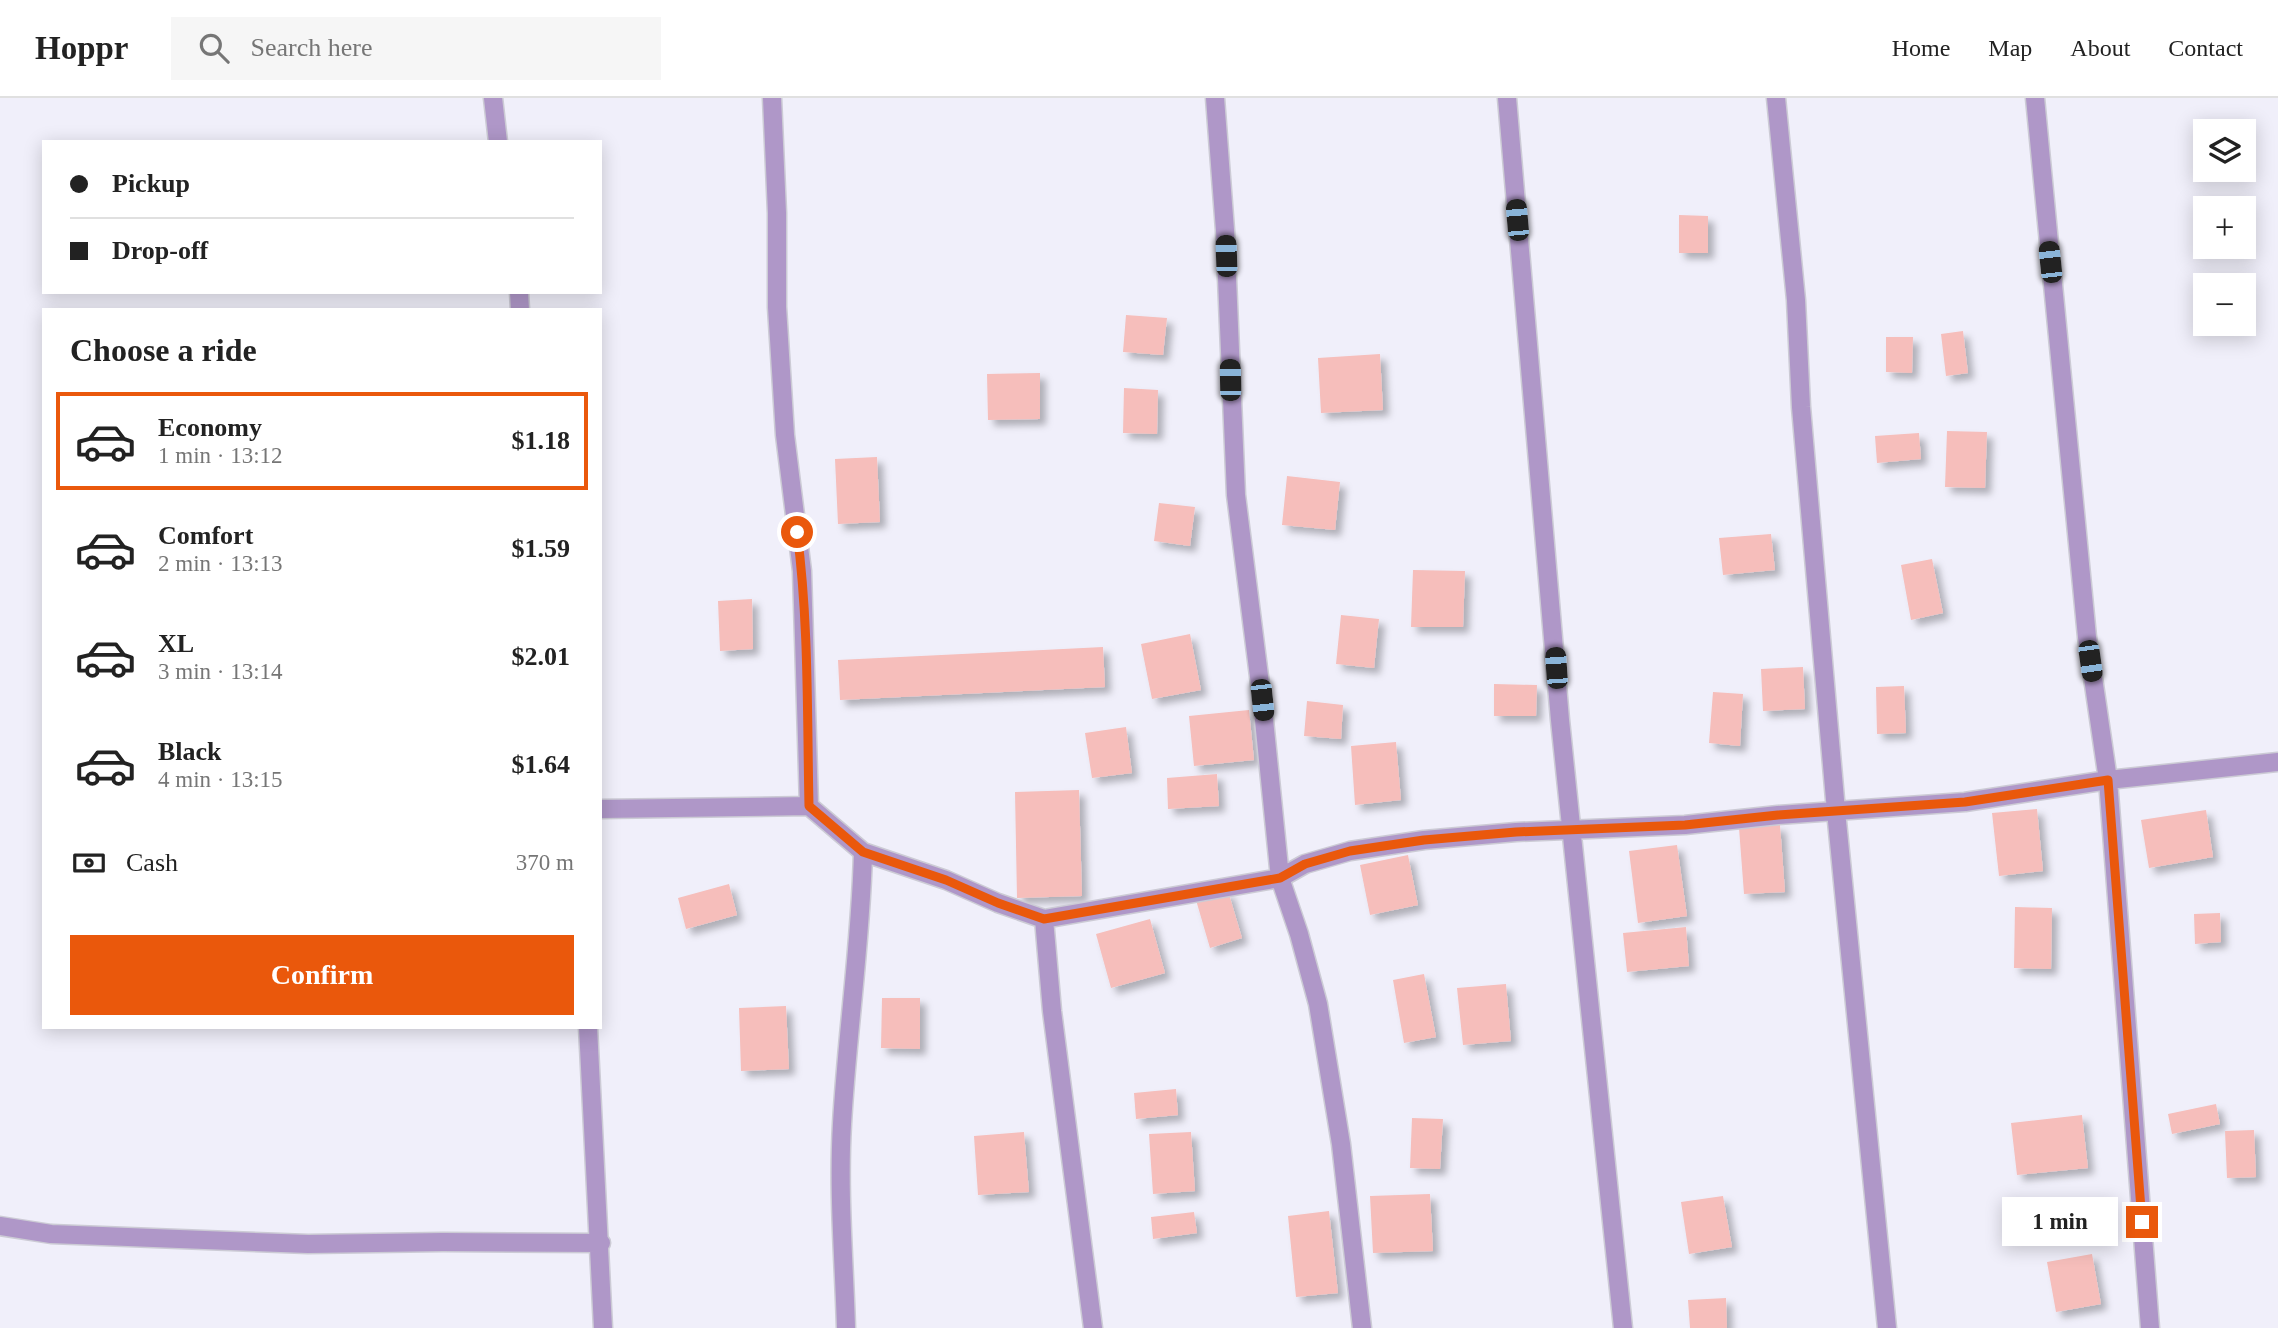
<!DOCTYPE html>
<meta charset="utf-8">
<style>
:root{--surface:#fff;--page:#f6f6f6;--text:#222;--muted:#767676;--line:#e0e0e0;--accent:#ea580c}
body{margin:0;font-family:"Times New Roman",serif;background:var(--page);color:var(--text);height:100vh;display:flex;flex-direction:column;font-size:26px;white-space:nowrap}
*{box-sizing:border-box;margin:0}
p{font-size:23px;color:var(--muted)}
.icon{flex:none;width:38px;height:38px;fill:none;stroke:currentColor;stroke-width:2;stroke-linecap:round;stroke-linejoin:round}
.map{position:relative;flex:1;overflow:hidden}
.details{position:absolute;left:42px;top:210px;width:560px;height:721px;display:flex;flex-direction:column;background:var(--surface);border-radius:0px;box-shadow:0 4px 18px #0003}
.details>*{flex:none}
.guide{position:absolute;left:42px;top:42px;width:560px;height:154px;border-radius:0px;box-shadow:0 4px 18px #0003;display:grid;align-content:center;height:154px;padding:0 28px;background:var(--surface)}
.controls{position:absolute;left:2193px;top:21px;display:grid;gap:14px}
.controls a{display:grid;place-items:center;width:63px;height:63px;border-radius:0px;background:var(--surface);box-shadow:0 4px 18px #0003;font-size:35px}
.end{position:absolute;width:32px;height:32px;margin:-16px;border:9px solid #ea580c;background:#fff;box-shadow:0 0 0 4px #fff}
.from{border-radius:50%}
.bubble{position:absolute;height:49px;border-radius:0px;background:var(--surface);box-shadow:0 4px 18px #0003;font-size:23px;font-weight:700;line-height:49px;text-align:center}
.car{position:absolute;width:21px;height:42px;margin:-21px -10px;border-radius:9px;box-shadow:0 0 5px 2px #0007;background:linear-gradient(#222 24%,#8ab4d8 0 40%,#222 0 76%,#8ab4d8 0 86%,#222 0)}
.guide b{display:flex;align-items:center;gap:24px;height:66px;font-size:26px}
.guide b+b{border-top:2px solid var(--line)}
.guide i{width:18px;height:18px;background:var(--text)}
ul{padding:0;list-style:none}
li{display:flex;align-items:center;gap:21px;height:98px;margin:0 14px 10px;padding:0 14px;border:4px solid transparent;border-radius:0px}
li div{flex:1}
li b{display:block;font-size:26px}
li em{font-style:normal;font-weight:700}
li.on{border-color:var(--accent)}
li>.icon{width:63px;height:63px;stroke-width:1.5}
h2{padding:0 28px;font-size:32px;line-height:84px}
.pay{display:flex;align-items:center;gap:18px;height:77px;padding:0 28px;font-size:26px}
.pay p{margin-inline-start:auto}
.action{display:flex;gap:14px;margin-top:auto;padding:14px 28px}
.action a{flex:1;height:80px;border-radius:0px;background:var(--accent);color:#fff;font-size:28px;font-weight:700;line-height:80px;text-align:center}
header{display:flex;align-items:center;gap:42px;box-sizing:border-box;height:98px;padding:0 35px;background:var(--surface);border-bottom:2px solid var(--line)}
header strong{font-size:33px}
nav{display:flex;gap:38px;margin-inline-start:auto;font-size:24px}
.search{width:490px;height:63px;background:var(--page);display:flex;align-items:center;gap:18px;box-sizing:border-box;padding:0 24px;border-radius:0px;color:var(--muted);font-size:26px}
.map>svg:first-child{display:block}
.building{fill:#f6bebb;filter:url(#shadow)}
.lines{fill:none;stroke-linecap:round;stroke-linejoin:round}
.minor-casing{stroke:#cccbd5;stroke-width:21}
.minor{stroke:#af97c8;stroke-width:18}
.route{stroke:#ea580c;stroke-width:9}
</style>
<header>
<strong>Hoppr</strong>
<div class="search"><svg class="icon" aria-label="search" viewBox="0 0 24 24"><circle cx="10" cy="10" r="6"/><path d="M15 15l6 6"/></svg>Search here</div>
<nav><a>Home</a><a>Map</a><a>About</a><a>Contact</a></nav>
</header>
<div class="map">
<svg width="2278" height="1230" viewBox="0 0 2278 1230">
<defs>
<filter id="shadow"><feDropShadow dx="6" dy="6" stdDeviation="3.5" flood-color="#0004"/></filter>
</defs>
<rect width="100%" height="100%" fill="#f0effa"/>
<path class="building" d="M1679 117 1708 118V155H1679Z
M1126 217 1167 220 1163 257 1123 254Z
M1963 233 1968 275 1946 278 1941 236Z
M1886 239H1913L1912 275 1886 274Z
M1380 256 1383 312 1321 315 1318 260Z
M1040 275V321L988 322 987 276Z
M1124 290 1158 292 1157 336 1123 335Z
M1947 333 1987 334 1985 390 1945 389Z
M1919 335 1921 361 1877 365 1875 338Z
M877 359 880 424 838 426 835 361Z
M1287 378 1340 384 1335 432 1282 427Z
M1159 405 1195 409 1190 448 1154 443Z
M1771 436 1775 472 1723 477 1719 440Z
M1932 461 1943 515 1911 522 1901 467Z
M1413 472 1465 473 1463 529H1411Z
M752 501 753 551 720 553 718 503Z
M1341 517 1379 521 1374 570 1336 566Z
M1190 536 1201 592 1152 601 1141 546Z
M1103 549 1105 589 840 602 838 562Z
M1803 569 1805 611 1763 613 1761 571Z
M1494 586 1537 587 1536 618H1494Z
M1904 588 1906 635 1877 636 1876 589Z
M1713 594 1743 596 1740 648 1709 645Z
M1307 603 1343 607 1341 641 1304 638Z
M1249 612 1254 662 1194 668 1189 618Z
M1126 629 1132 675 1092 680 1085 635Z
M1396 644 1401 702 1355 707 1351 648Z
M1217 676 1219 708 1168 711 1167 680Z
M1079 692 1082 798 1017 800 1015 694Z
M2037 711 2043 773 1999 778 1992 715Z
M2206 712 2213 759 2149 770 2141 722Z
M1780 727 1785 794 1744 796 1739 730Z
M1677 747 1687 818 1638 825 1629 753Z
M1408 757 1418 807 1370 817 1360 767Z
M729 786 737 817 686 831 678 800Z
M1228 793 1242 840 1210 850 1196 802Z
M2015 809 2052 810 2051 871 2014 870Z
M2220 815 2221 844 2195 846 2194 816Z
M1150 821 1165 875 1111 890 1096 836Z
M1686 829 1689 868 1627 874 1623 835Z
M1424 876 1436 939 1404 945 1393 882Z
M1506 886 1511 943 1463 947 1457 890Z
M882 900H920V951L881 950Z
M786 908 789 971 741 973 739 910Z
M1176 991 1178 1017 1136 1021 1134 995Z
M2216 1006 2220 1026 2172 1036 2168 1016Z
M2082 1017 2088 1070 2017 1077 2011 1025Z
M1412 1020 1443 1021 1440 1071 1410 1070Z
M2254 1032 2256 1079 2227 1080 2225 1033Z
M1024 1034 1029 1094 978 1097 974 1038Z
M1191 1034 1195 1093 1153 1096 1149 1036Z
M1430 1096 1433 1153 1373 1155 1370 1098Z
M1723 1098 1732 1149 1689 1156 1681 1104Z
M1329 1113 1338 1195 1296 1199 1288 1118Z
M1194 1114 1197 1135 1153 1141 1151 1119Z
M2092 1156 2101 1206 2056 1214 2047 1164Z
M1726 1200 1727 1230H1690L1688 1202Z"/>
<g class="lines">
<defs>
<path id="minor" d="M493 0 498 44
M772 0 777 115V209L785 337 802 473 809 708 863 754 946 782 998 805 1044 821 1280 780 1305 766 1350 753 1424 742 1516 734 1685 727 1778 717 1965 704 2108 682 2278 664
M1215 0 1225 132 1236 397 1262 602 1280 780 1299 836 1318 906 1341 1046 1362 1230
M1507 0 1560 622 1623 1230
M1776 0 1796 202 1801 309 1836 713 1887 1230
M2035 0 2087 539 2108 682 2150 1230
M519 194 520 212
M600 711 809 708
M1044 821 1052 913 1093 1230
M588 929 603 1230
M0 1128 51 1136 308 1146 443 1144 601 1145
M846 1230C844 1162 838 1094 842 1026 847 935 861 845 863 754"/>
</defs>
<use href="#minor" class="minor-casing"/>
<use href="#minor" class="minor"/>
</g>
<g class="lines">
<path class="route" d="M797 434C809 525 807 617 809 708L863 754 946 782 998 805 1044 821 1280 780 1305 766 1350 753 1424 742 1516 734 1685 727 1778 717 1965 704 2108 682 2142 1124"/>
</g>
</svg>
<div class="controls">
<a><svg class="icon" aria-label="layers" viewBox="0 0 24 24"><path d="M12 4l9 5-9 5-9-5zM3 14l9 5 9-5"/></svg></a>
<a>+</a>
<a>−</a>
</div>
<i class="end from" style="left:797px;top:434px"></i>
<i class="end" style="left:2142px;top:1124px"></i>
<div class="bubble" style="left:2002px;top:1099px;width:116px">1 min</div>
<i class="car" style="left:1517px;top:122px;rotate:355deg"></i>
<i class="car" style="left:1226px;top:158px;rotate:358deg"></i>
<i class="car" style="left:2050px;top:164px;rotate:354deg"></i>
<i class="car" style="left:1230px;top:282px;rotate:359deg"></i>
<i class="car" style="left:2090px;top:563px;rotate:172deg"></i>
<i class="car" style="left:1556px;top:570px;rotate:356deg"></i>
<i class="car" style="left:1262px;top:602px;rotate:174deg"></i>
<div class="guide">
<b><i class="from"></i>Pickup</b>
<b><i></i>Drop-off</b>
</div>
<section class="details">
<h2>Choose a ride</h2>
<ul>
<li class="on"><svg class="icon" aria-label="car" viewBox="0 0 24 24"><path d="M5 17H2v-5l4-1 3-4h7l3 4 3 1v5h-3M9 17h6M6 11h13"/><circle cx="7" cy="17" r="2"/><circle cx="17" cy="17" r="2"/></svg><div><b>Economy</b><p>1 min · 13:12</p></div><em>$1.18</em></li>
<li><svg class="icon" aria-label="car" viewBox="0 0 24 24"><path d="M5 17H2v-5l4-1 3-4h7l3 4 3 1v5h-3M9 17h6M6 11h13"/><circle cx="7" cy="17" r="2"/><circle cx="17" cy="17" r="2"/></svg><div><b>Comfort</b><p>2 min · 13:13</p></div><em>$1.59</em></li>
<li><svg class="icon" aria-label="car" viewBox="0 0 24 24"><path d="M5 17H2v-5l4-1 3-4h7l3 4 3 1v5h-3M9 17h6M6 11h13"/><circle cx="7" cy="17" r="2"/><circle cx="17" cy="17" r="2"/></svg><div><b>XL</b><p>3 min · 13:14</p></div><em>$2.01</em></li>
<li><svg class="icon" aria-label="car" viewBox="0 0 24 24"><path d="M5 17H2v-5l4-1 3-4h7l3 4 3 1v5h-3M9 17h6M6 11h13"/><circle cx="7" cy="17" r="2"/><circle cx="17" cy="17" r="2"/></svg><div><b>Black</b><p>4 min · 13:15</p></div><em>$1.64</em></li>
</ul>
<div class="pay"><svg class="icon" aria-label="cash" viewBox="0 0 24 24"><path d="M3 7h18v10H3z"/><circle cx="12" cy="12" r="2"/></svg>Cash<p>370 m</p></div>
<div class="action"><a>Confirm</a></div>
</section>
</div>
